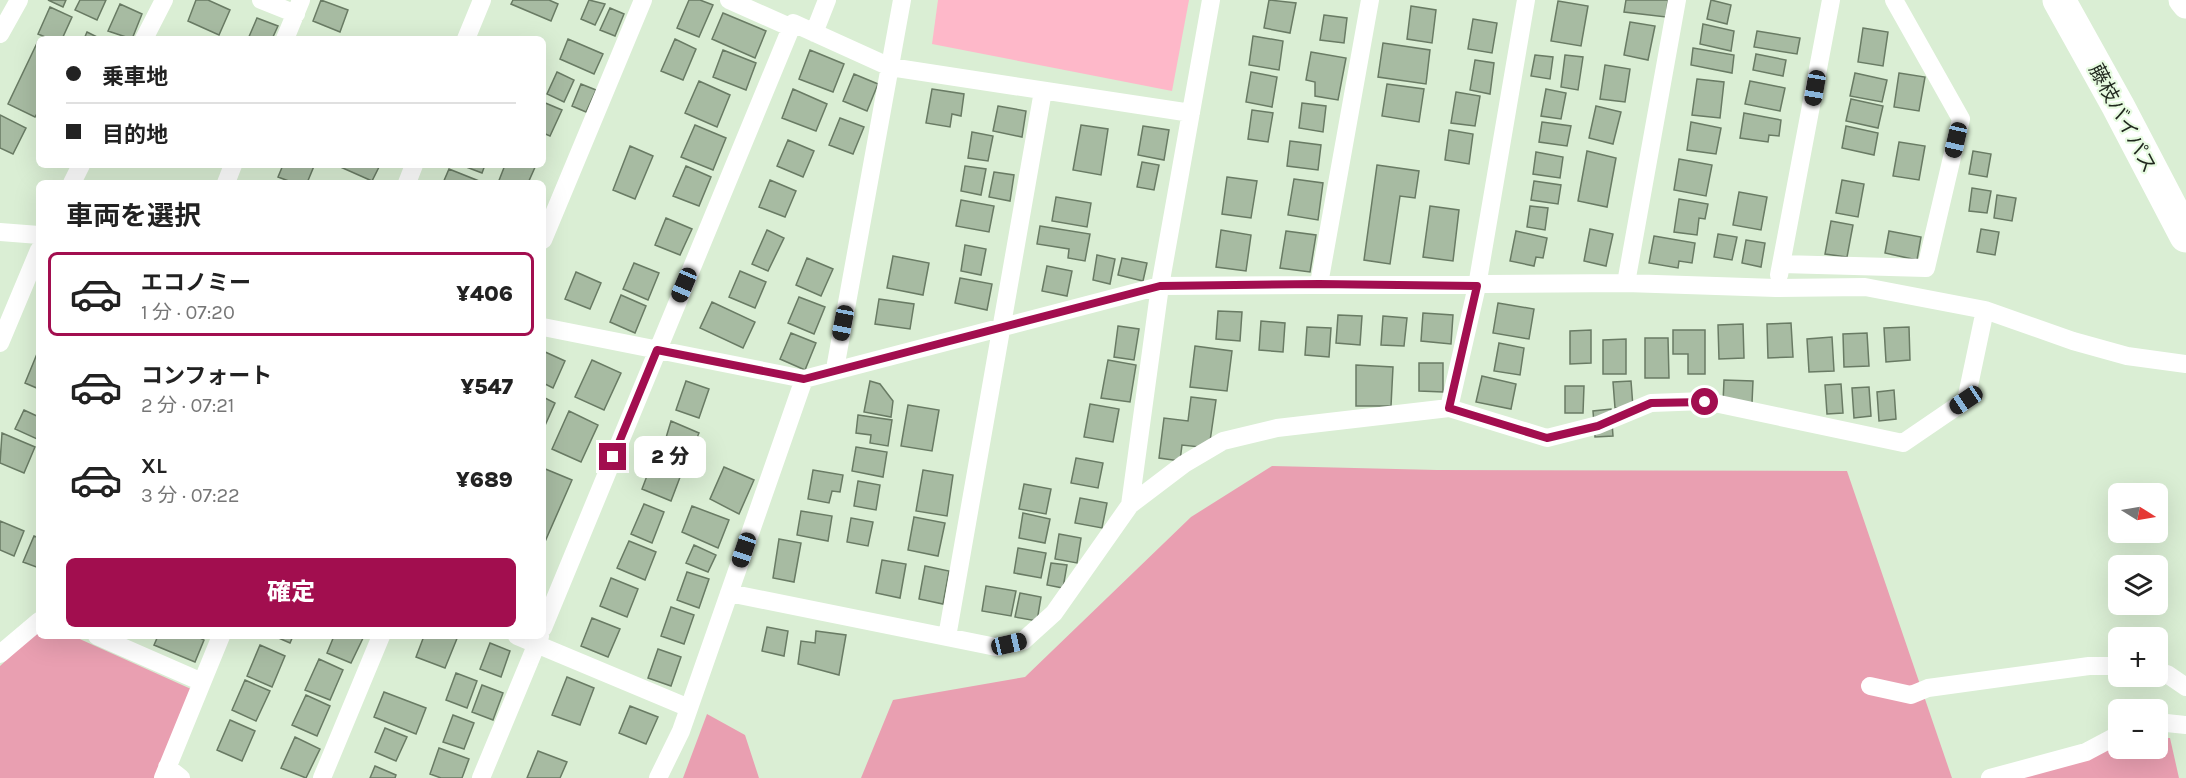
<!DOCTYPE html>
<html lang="ja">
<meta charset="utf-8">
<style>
:root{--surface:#fff;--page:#f2f2f2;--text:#222;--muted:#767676;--line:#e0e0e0;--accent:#a20e4f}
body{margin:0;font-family:Karla,"Noto Sans JP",sans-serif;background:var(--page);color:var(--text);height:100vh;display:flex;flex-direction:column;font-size:22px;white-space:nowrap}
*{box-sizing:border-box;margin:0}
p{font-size:20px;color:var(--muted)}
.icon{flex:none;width:33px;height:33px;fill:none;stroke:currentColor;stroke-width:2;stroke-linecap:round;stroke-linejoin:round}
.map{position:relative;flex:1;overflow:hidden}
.details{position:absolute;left:36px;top:180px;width:510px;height:459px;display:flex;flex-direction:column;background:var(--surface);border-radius:9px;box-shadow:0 6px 24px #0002}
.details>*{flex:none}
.guide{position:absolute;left:36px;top:36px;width:510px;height:132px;border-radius:9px;box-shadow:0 6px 24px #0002;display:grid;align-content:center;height:132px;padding:0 30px;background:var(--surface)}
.needle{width:39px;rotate:101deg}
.controls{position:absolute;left:2108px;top:483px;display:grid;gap:12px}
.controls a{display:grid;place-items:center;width:60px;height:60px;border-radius:9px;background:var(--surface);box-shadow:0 6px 24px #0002;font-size:30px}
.end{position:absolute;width:27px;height:27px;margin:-14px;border:8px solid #a20e4f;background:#fff;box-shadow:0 0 0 3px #fff}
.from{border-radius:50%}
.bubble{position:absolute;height:42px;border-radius:9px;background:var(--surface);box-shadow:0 6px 24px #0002;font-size:20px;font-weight:800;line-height:42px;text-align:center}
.car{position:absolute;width:18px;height:36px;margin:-18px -9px;border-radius:8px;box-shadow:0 0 4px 2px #0007;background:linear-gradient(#222 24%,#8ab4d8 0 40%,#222 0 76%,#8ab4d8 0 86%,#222 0)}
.guide b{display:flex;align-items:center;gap:21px;height:57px;font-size:22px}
.guide b+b{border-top:2px solid var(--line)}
.guide i{width:15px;height:15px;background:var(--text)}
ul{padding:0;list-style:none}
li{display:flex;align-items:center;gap:18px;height:84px;margin:0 12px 9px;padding:0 18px;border:3px solid transparent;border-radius:9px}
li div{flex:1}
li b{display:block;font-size:22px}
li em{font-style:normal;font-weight:800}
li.on{border-color:var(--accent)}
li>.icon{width:54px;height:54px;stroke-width:1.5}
h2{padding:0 30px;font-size:27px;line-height:72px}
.button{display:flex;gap:12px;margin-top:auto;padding:12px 30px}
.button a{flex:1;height:69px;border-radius:9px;background:var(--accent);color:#fff;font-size:24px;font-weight:800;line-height:69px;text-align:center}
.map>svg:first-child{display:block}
.green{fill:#feb8c9}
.forest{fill:#e99fb1}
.building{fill:#a7bba2;stroke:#697b64;stroke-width:1.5}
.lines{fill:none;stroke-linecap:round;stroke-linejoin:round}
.street{stroke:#fff;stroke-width:18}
.secondary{stroke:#fff;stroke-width:27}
.highway{stroke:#fff;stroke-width:33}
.route{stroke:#a20e4f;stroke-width:8}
.labels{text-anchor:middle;stroke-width:4.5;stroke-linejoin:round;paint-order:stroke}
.street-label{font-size:20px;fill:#1f271d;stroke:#e7fbe1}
</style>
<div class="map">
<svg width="2186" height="778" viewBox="0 0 2186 778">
<rect width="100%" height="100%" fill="#daeed4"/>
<path class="green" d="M938 0H1189L1172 91 932 44Z"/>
<path class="forest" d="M1272 466 1437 470 1847 471 1952 778H861L893 700 1025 677 1191 517Z
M39 630V636H73L191 689 154 778H0V666Z
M707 714 745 735 759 778H683Z
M2157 738H2170L2179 778H1994L2118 742V748H2157Z"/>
<path class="building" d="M48 0H66L63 7Z
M80 0H106L97 20 75 10Z
M196 0H208L230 10 219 35 188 21Z
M321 0 348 10 340 32 313 21Z
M513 0H549L558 4 551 21 511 4Z
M589 0 605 4 595 25 581 19Z
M689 0H700L713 5 699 37 677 28Z
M1269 0 1296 3 1290 33 1264 28Z
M1626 0H1668L1666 17 1624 12Z
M1711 0 1731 5 1727 24 1707 19Z
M1558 1 1588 6 1581 46 1551 41Z
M120 4 142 14 132 39 108 31Z
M1411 6 1436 10 1432 43 1407 39Z
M50 7 72 17 62 39H50L38 34Z
M610 8 624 14 615 36 600 30Z
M723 13 766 31 755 58 712 39Z
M1324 15 1347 18 1344 43 1320 40Z
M257 18 278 26 272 39H248Z
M1473 19 1497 23 1492 53 1468 49Z
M1630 22 1655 26 1648 60 1624 55Z
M1703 24 1734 31 1731 51 1700 44Z
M1863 28 1888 32 1883 66 1858 62Z
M1757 31 1800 38 1797 54 1754 47Z
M87 32 101 39H84Z
M1253 36 1283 41 1279 70 1249 65Z
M568 39 603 54 594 74 560 59Z
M675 39 696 49 683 80 661 71Z
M38 41 39 110 35 117 8 104Z
M1383 43 1430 50 1426 84 1378 77Z
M1693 48 1734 55 1732 73 1691 65Z
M723 50 756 63 746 90 713 77Z
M810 50 844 64 833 92 799 79Z
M1311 52 1346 58 1338 100 1315 96V82L1306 80Z
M1756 54 1786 60 1783 76 1753 70Z
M1535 55 1553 57 1550 79 1531 76Z
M1565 55 1583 57 1578 90 1561 87Z
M1475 60 1494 63 1490 94 1470 90Z
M1605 65 1630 69 1625 102 1600 99Z
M557 72 574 80 564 102 547 94Z
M1251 72 1277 77 1272 107 1246 102Z
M1855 73 1887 80 1882 102 1850 96Z
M1899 73 1925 77 1919 111 1894 107Z
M854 74 878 84 867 111 843 101Z
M1697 79 1724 82 1720 118 1692 115Z
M699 81 730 95 717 127 685 113Z
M1750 81 1785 88 1780 111 1745 104Z
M581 84 596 90 586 112 572 106Z
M1387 84 1424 89 1419 122 1382 116Z
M793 89 827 104 816 131 782 118Z
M932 89 964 94 961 116 952 114 950 127 926 123Z
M1546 89 1566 93 1561 119 1541 116Z
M1456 92 1480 96 1475 126 1451 123Z
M1851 99 1883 106 1878 128 1846 121Z
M543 102 562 110 550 136 543 133Z
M1302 103 1326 106 1323 132 1299 128Z
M998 106 1026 111 1022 137 993 131Z
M1596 106 1621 112 1613 144 1589 138Z
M1252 110 1273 113 1268 142 1248 139Z
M1744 113 1781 120 1779 136 1769 135 1768 142 1740 138Z
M0 115 26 128 13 154 0 148Z
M840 118 864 127 853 154 829 145Z
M1542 122 1571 126 1567 146 1539 142Z
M1691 122 1721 128 1716 154 1687 150Z
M695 125 726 138 713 170 681 157Z
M1081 125 1108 129 1101 175 1073 170Z
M1143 126 1169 130 1164 160 1138 155Z
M1846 126 1878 133 1874 155 1842 148Z
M1449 130 1473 134 1469 164 1445 160Z
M972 132 993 136 988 161 968 158Z
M788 140 814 151 803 177 777 166Z
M1290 141 1321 145 1318 170 1287 166Z
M1899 142 1925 146 1919 180 1893 176Z
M630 146 653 156 635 199 613 190Z
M1587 151 1616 158 1607 207 1578 201Z
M1973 151 1991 154 1987 177 1969 174Z
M1536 152 1563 157 1560 178 1533 174Z
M1679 159 1712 165 1706 196 1674 190Z
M1142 162 1159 165 1154 190 1137 187Z
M283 165H312L314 166 307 183H294L278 177Z
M336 165H380L372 181Z
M461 165H485L482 173Z
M505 165H536L528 183H498Z
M1377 165 1419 171 1415 198 1400 196 1390 264 1364 260Z
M686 166 711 177 699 206 673 196Z
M965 166 986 169 981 195 961 191Z
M449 169 479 181 478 183H443Z
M994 172 1014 175 1010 201 989 197Z
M1227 177 1257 181 1251 218 1222 214Z
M1294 179 1323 183 1318 220 1288 215Z
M770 180 796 191 785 217 759 207Z
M1842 180 1864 184 1858 217 1836 213Z
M1534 181 1561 185 1558 204 1531 200Z
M1972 188 1991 191 1987 213 1969 211Z
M1739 192 1767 197 1761 230 1733 225Z
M1997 195 2016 198 2012 221 1994 218Z
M1056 197 1091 203 1087 227 1052 221Z
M1679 199 1708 204 1705 219 1699 218 1697 235 1674 232Z
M961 200 994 206 989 232 956 226Z
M1430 206 1459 210 1453 261 1423 257Z
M1530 206 1548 208 1545 230 1527 227Z
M666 218 692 229 680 255 655 245Z
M1831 221 1853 225 1847 257 1825 254Z
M1040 226 1090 234 1085 261 1068 258 1069 249 1037 244Z
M1590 229 1613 234 1606 266 1584 261Z
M1981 229 1999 232 1995 255 1977 252Z
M767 230 784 238 768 271 752 264Z
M1221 230 1251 235 1246 271 1216 267Z
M1286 231 1316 235 1310 272 1280 268Z
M1516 231 1547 238 1543 258 1536 257 1534 266 1510 261Z
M1889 231 1921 237 1917 260 1885 253Z
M1718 234 1737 237 1732 260 1714 257Z
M1654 236 1695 243 1692 263 1679 261 1678 268 1649 263Z
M1746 240 1765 243 1761 267 1742 263Z
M965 245 986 249 981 275 961 271Z
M1097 255 1115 259 1110 284 1093 280Z
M893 256 929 263 923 295 887 288Z
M807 258 833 269 821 296 796 285Z
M1122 258 1147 263 1143 281 1118 275Z
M634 263 659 273 648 300 623 289Z
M1047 266 1072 271 1067 296 1042 291Z
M740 271 766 282 755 308 729 297Z
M576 272 601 283 590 309 565 299Z
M960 278 992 284 987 310 955 303Z
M621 295 646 306 635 333 610 322Z
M799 297 825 307 814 334 788 323Z
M879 299 914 304 910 329 875 324Z
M712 302 755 322 743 348 700 328Z
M1498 303 1534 309 1529 339 1493 333Z
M1218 311 1242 312 1240 341 1216 339Z
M1423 313 1453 315 1451 344 1421 341Z
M1338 315 1362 316 1360 345 1336 343Z
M1383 316 1407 318 1404 346 1381 345Z
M1261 321 1285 323 1283 352 1259 350Z
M1791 323 1793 357 1768 358 1767 324Z
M1743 324 1744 358 1719 359 1718 325Z
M1118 326 1139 329 1134 360 1114 357Z
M1307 327 1331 328 1329 357 1305 355Z
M1909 327 1910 360 1886 362 1884 328Z
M1591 330V363L1570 364V331Z
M1673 330H1705V374H1688V354H1673Z
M791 333 816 343 805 370 780 359Z
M1867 333 1869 366 1844 367 1843 334Z
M1832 337 1834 371 1809 372 1807 339Z
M1645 338H1668L1669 378H1645Z
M1626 339V374H1603V340Z
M1499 343 1524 348 1520 375 1494 371Z
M1195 346 1232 351 1227 391 1190 387Z
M39 349V389L25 383Z
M543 351 565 361 553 388 543 383Z
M592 360 621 373 604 410 575 397Z
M1108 360 1136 365 1130 402 1101 398Z
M1419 363H1443V392L1419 391Z
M1356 365 1393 367 1391 406H1356Z
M1482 376 1516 384 1511 409 1476 402Z
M1724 380 1753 381 1752 403H1723Z
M686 381 709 389 699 418 676 410Z
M870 381 880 384 893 401 891 417 864 412Z
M1631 381 1633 407 1615 408 1613 382Z
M1841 384 1843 413 1827 414 1825 385Z
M1565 386H1584L1583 413H1565Z
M1869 387 1871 416 1854 418 1852 388Z
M1894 390 1896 419 1879 421 1877 392Z
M543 397 555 403 543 430Z
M1191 397 1216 400 1209 448 1182 445 1180 461 1159 458 1164 418 1188 421Z
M1090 404 1119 409 1113 442 1084 437Z
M908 405 939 410 932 451 901 446Z
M1611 409 1613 436 1595 437 1593 411Z
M24 410 39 417 37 439 15 429Z
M569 411 598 425 581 462 552 449Z
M858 415 892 420 888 446 870 443 871 435 856 433Z
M671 421 699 433 687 462 662 451Z
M2 433 35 447 24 473 0 463Z
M856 447 887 452 883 477 852 471Z
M1076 458 1103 463 1098 488 1071 483Z
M653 460 682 472 671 501 642 489Z
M724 467 754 480 739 514 710 499Z
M543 468 572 480 544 544 543 543Z
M813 470 843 475 840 492 832 491 829 503 808 499Z
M923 470 953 475 947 516 916 511Z
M858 481 880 485 876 510 854 506Z
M1024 484 1051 489 1046 514 1019 509Z
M1080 498 1107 503 1102 528 1075 523Z
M644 504 664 512 652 543 631 534Z
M692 506 729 520 718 548 682 532Z
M801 511 832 516 828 541 797 535Z
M1023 513 1050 519 1045 543 1019 538Z
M914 517 945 523 938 556 908 550Z
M851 518 873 522 868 546 847 542Z
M0 521 24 531 14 556 0 550Z
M1059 534 1081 538 1077 563 1055 559Z
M34 536 39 538V568L23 562Z
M779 539 801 543 794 582 773 578Z
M629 541 656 552 645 580 617 568Z
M694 545 716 555 708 572 686 563Z
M1018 548 1046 553 1041 578 1014 573Z
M882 560 906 564 900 598 876 593Z
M1051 563 1067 565 1063 588 1047 585Z
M925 566 949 571 943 604 919 599Z
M687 572 709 579 699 608 677 600Z
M611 578 638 589 627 617 600 606Z
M986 586 1016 591 1011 616 982 611Z
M1020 593 1041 597 1037 621 1015 617Z
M671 607 694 615 684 644 661 636Z
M592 618 620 629 608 657 581 646Z
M767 627 788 631 784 656 762 651Z
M816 631 846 635 839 675 798 664 801 641 815 643Z
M158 636H196L204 640 195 662 154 645Z
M274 636H293L290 643Z
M334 636H364L351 663 327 653Z
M424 636H458L445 668 416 657Z
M490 643 510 651 501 677 480 669Z
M260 645 285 656 272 687 247 676Z
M658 649 681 657 671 686 648 678Z
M319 659 343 670 330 700 305 690Z
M456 673 477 681 467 708 446 700Z
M567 677 594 688 580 725 552 715Z
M245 680 270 691 256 721 232 710Z
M482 685 503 693 493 720 472 712Z
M384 692 426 708 416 734 374 717Z
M306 695 330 706 317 736 292 725Z
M630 706 658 717 646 744 619 733Z
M453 715 474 723 464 749 443 742Z
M230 720 255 731 242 761 217 750Z
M385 728 407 737 396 761 375 752Z
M295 737 320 749 306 778 281 768Z
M439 748 469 759 462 778H441L430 774Z
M538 751 567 762 560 778H527Z
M375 766 396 775 395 778H370Z"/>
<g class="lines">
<path class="street" d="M261 0 296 14
M729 0 792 28
M814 33 827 0
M0 34 19 0
M144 39 164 0
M285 39 301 0
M466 39 482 0
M72 183 81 165
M226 183 233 165
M407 183 414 165
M0 232 39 235
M543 240 643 0
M1782 264 1926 268 1961 119 1894 0
M1779 275 1831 0
M1626 283 1677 0
M1319 284 1370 0
M543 327 804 379 1160 286 1626 283 1776 288 1865 287 1985 310 2073 341 2127 356 2186 364
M0 343 39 250
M835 369 902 0
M1449 408 1477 286 1526 0
M1130 505 1160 286 1211 0
M729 593 996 647 1023 641 1054 613 1130 505 1184 464 1223 441 1277 428 1449 408 1547 438 1598 425 1651 403 1705 401 1903 443 1966 400 1985 310
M543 628 793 23 890 67 1191 113
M97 636 202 682
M517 636 689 708
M947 637 1043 91
M0 654 39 621
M2157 671 2167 674 2186 687
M1870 686 1911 695 1928 688 2089 666H2118
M2157 722 2186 725
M167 767 181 778
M163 778 221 636
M322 778 381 636
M481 778 540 636
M658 778 681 731 804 379
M1990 778 2086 752 2118 735"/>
<path class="secondary" d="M2182 0 2186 5"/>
<path class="highway" d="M2059 0 2118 106 2186 236"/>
</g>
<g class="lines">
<path class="route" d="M613 457 657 350 804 379 1160 286 1319 284 1477 286 1449 408 1547 438 1598 426 1651 403 1705 402"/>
</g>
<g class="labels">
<g class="street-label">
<text transform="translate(2123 118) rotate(62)" y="7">藤枝バイパス</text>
</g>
</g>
</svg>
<div class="controls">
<a><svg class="needle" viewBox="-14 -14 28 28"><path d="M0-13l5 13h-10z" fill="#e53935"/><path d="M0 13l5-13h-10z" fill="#767676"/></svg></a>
<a><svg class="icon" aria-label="layers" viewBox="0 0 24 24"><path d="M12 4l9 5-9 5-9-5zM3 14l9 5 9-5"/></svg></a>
<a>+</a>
<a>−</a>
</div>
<i class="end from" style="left:1705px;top:402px"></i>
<i class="end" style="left:613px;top:457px"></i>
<div class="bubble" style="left:634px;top:436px;width:72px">2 分</div>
<i class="car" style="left:1815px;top:88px;rotate:190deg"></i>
<i class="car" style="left:1956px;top:140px;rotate:193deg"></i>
<i class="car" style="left:684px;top:285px;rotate:203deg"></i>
<i class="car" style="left:843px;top:323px;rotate:191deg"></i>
<i class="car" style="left:1966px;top:400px;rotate:236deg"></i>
<i class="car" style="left:744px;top:550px;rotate:199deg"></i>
<i class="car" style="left:1009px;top:644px;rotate:77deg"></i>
<div class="guide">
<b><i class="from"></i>乗車地</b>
<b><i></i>目的地</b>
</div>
<section class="details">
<h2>車両を選択</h2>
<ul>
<li class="on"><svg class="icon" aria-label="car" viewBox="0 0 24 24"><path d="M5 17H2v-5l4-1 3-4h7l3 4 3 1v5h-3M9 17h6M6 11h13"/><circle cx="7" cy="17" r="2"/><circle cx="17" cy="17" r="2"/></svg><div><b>エコノミー</b><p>1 分 · 07:20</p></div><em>¥406</em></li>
<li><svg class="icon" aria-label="car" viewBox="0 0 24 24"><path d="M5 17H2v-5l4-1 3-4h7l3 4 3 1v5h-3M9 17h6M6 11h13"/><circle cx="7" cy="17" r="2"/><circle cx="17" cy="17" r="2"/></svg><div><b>コンフォート</b><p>2 分 · 07:21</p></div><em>¥547</em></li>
<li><svg class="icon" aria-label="car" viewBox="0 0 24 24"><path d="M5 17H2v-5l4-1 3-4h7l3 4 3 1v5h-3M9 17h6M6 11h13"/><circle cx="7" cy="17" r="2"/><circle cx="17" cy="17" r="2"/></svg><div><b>XL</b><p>3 分 · 07:22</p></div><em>¥689</em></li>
</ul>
<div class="button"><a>確定</a></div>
</section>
</div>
